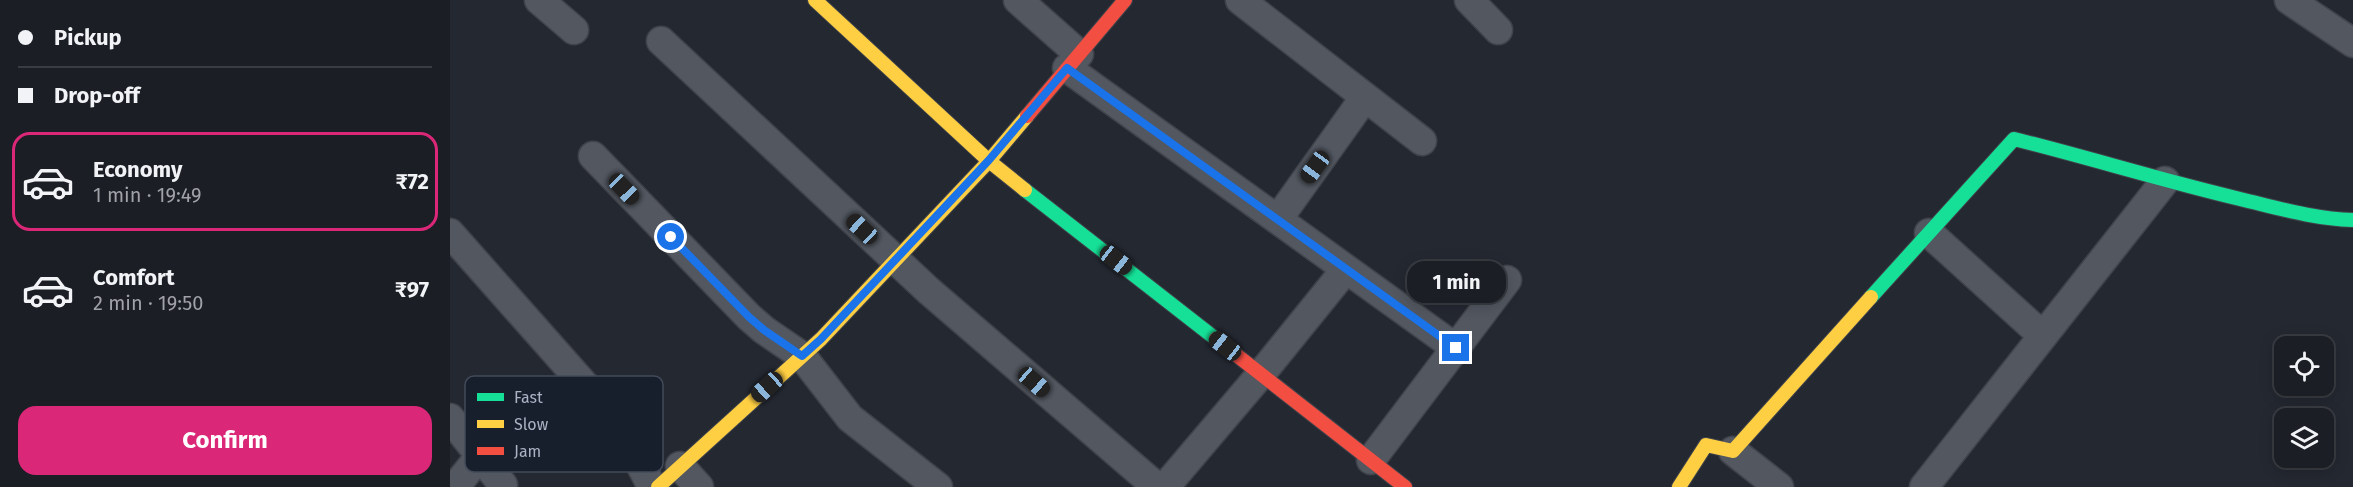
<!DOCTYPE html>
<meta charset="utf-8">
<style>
:root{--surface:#1b1e25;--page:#282b32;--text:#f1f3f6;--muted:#a0a2a7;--line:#393c42;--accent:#db2777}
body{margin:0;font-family:"Fira Sans",sans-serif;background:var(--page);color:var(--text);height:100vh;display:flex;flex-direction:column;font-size:22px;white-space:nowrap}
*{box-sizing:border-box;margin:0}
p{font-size:20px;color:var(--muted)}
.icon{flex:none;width:33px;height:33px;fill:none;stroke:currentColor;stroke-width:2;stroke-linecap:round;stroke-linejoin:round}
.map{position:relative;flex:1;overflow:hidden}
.drawer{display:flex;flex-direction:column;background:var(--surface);width:450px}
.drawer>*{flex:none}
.guide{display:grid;align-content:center;height:132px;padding:0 18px;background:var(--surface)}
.tools{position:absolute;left:1824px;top:336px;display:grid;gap:12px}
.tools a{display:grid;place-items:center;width:60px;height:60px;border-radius:12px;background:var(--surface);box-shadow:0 3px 15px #0003,0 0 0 2px var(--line);font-size:30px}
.end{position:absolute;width:27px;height:27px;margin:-14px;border:8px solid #1a73e8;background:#fff;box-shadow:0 0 0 3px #fff}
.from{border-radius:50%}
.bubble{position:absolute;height:42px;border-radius:18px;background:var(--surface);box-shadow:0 3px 15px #0003,0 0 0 2px var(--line);font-size:20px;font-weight:700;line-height:42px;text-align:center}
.car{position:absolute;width:18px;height:36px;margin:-18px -9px;border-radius:8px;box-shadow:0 0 4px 2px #0007;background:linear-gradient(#222 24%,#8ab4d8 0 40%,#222 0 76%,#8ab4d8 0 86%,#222 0)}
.guide b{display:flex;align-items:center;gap:21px;height:57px;font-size:22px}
.guide b+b{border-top:2px solid var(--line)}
.guide i{width:15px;height:15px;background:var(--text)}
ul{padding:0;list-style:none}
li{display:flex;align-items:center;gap:18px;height:99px;margin:0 12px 9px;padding:0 6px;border:3px solid transparent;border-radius:18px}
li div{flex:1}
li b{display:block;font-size:22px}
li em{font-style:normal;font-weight:700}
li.on{border-color:var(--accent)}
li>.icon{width:54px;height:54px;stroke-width:1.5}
.action{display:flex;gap:12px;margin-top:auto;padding:12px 18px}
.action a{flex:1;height:69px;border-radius:18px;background:var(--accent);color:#fff;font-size:24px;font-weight:700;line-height:69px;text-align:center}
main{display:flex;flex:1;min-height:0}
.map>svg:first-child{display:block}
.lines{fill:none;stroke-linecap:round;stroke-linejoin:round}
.street-casing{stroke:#40434a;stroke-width:31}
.fast-casing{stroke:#40434a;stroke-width:16}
.slow-casing{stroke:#40434a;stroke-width:16}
.jam-casing{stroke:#40434a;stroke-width:16}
.street{stroke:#525760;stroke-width:28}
.fast{stroke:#16e098;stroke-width:14}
.slow{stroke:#ffcf43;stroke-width:14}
.jam{stroke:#f24e42;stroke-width:14}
.route{stroke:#1a73e8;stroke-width:8}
.key{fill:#171e2c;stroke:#434b5a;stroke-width:1.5}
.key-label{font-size:16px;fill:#abb3c5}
</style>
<main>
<section class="drawer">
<div class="guide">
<b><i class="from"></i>Pickup</b>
<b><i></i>Drop-off</b>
</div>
<ul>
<li class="on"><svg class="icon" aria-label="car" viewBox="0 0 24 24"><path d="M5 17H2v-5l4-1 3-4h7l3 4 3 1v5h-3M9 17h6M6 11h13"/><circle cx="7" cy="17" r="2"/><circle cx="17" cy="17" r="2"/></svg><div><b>Economy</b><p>1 min · 19:49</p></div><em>₹72</em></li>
<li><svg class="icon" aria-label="car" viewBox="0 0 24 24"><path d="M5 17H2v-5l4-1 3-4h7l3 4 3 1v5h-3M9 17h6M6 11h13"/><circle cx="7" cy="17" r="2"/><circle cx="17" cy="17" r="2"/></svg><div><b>Comfort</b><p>2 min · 19:50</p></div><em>₹97</em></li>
</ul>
<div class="action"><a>Confirm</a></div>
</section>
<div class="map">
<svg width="1903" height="487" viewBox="0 0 1903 487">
<rect width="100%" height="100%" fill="#242831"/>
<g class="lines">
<defs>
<path id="street" d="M89 0 124 30
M568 0 629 54
M790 0 972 141
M1019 0 1048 30
M1839 0 1903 43
M211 41 479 291 707 487
M617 68 1006 348
M143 156 299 317 314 330 352 356 400 418 488 487
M828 219 915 97
M0 233 170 425 202 487
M1479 233 1593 336
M0 418 53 485
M1283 451 1329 487
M921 460 1057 280
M230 466 249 487
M5 487 30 456
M715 487 811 374 896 269
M1474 487 1715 181"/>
<path id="fast" d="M575 190 766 339
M1421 297 1564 139C1640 158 1714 181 1790 199 1828 208 1864 219 1903 220"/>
<path id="slow" d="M365 0 539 161 575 190
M208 487 371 339 539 161 577 116
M1229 487 1256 445 1283 451 1421 297"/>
<path id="jam" d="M577 116 675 0
M766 339 955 487"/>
</defs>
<use href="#street" class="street-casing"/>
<use href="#fast" class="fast-casing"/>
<use href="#slow" class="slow-casing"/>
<use href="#jam" class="jam-casing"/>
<use href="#street" class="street"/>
<use href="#fast" class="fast"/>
<use href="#slow" class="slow"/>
<use href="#jam" class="jam"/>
</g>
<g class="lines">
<path class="route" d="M221 237 299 317 314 330 352 356 371 339 539 160 617 68 1006 348"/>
</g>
<rect x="15" y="376" width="198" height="96" rx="9" class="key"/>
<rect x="27" y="393" width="27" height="8" fill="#16e098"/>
<rect x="27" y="420" width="27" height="8" fill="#ffcf43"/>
<rect x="27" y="447" width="27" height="8" fill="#f24e42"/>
<g class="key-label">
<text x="64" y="403">Fast</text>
<text x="64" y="430">Slow</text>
<text x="64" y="457">Jam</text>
</g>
</svg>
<div class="tools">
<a><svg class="icon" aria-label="locate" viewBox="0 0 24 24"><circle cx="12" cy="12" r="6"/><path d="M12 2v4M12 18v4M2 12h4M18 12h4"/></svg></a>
<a><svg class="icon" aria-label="layers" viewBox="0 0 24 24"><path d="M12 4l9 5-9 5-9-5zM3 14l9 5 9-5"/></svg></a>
</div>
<i class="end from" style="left:221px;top:237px"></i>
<i class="end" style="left:1006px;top:348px"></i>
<div class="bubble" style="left:957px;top:261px;width:99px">1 min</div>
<i class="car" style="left:865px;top:167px;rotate:216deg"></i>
<i class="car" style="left:174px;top:189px;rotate:136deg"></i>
<i class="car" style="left:412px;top:229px;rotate:313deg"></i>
<i class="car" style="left:666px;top:260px;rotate:128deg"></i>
<i class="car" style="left:775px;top:346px;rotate:308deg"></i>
<i class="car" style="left:584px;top:382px;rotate:131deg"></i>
<i class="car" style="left:317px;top:387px;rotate:228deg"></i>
</div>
</main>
